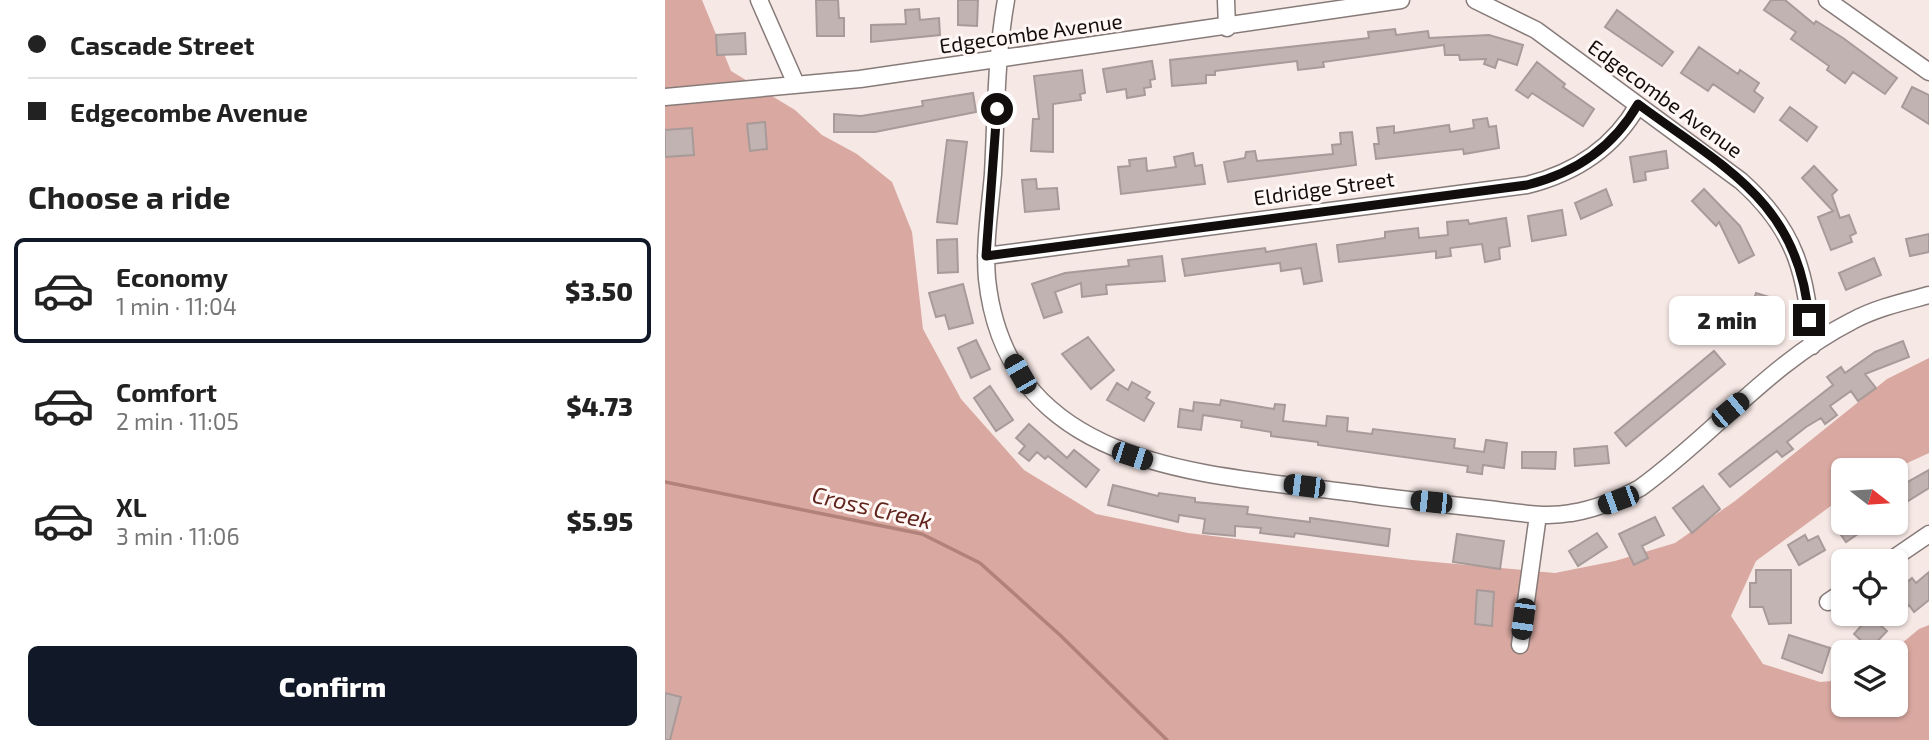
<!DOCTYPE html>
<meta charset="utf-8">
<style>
:root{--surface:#fff;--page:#f2f2f2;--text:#222;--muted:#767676;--line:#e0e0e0;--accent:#111827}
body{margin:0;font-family:"Exo 2",sans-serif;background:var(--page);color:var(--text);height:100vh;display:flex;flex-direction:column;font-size:26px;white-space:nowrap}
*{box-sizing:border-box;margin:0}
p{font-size:23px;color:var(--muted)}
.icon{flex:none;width:38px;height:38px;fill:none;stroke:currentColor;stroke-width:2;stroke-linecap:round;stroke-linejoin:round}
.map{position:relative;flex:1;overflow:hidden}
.side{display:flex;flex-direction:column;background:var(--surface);width:665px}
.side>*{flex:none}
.guide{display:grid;align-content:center;height:154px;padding:0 28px;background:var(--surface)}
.needle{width:46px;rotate:107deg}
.controls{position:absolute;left:1166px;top:458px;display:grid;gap:14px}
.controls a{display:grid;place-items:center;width:77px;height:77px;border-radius:10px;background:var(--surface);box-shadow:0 2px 5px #0004;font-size:35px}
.end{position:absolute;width:32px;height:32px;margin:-16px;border:9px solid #130e0e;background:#fff;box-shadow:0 0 0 4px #fff}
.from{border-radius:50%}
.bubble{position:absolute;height:49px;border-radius:10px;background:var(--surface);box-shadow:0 2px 5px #0004;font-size:23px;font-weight:800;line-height:49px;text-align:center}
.car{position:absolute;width:21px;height:42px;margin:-21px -10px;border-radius:9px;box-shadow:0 0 5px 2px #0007;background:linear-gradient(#222 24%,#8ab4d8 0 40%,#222 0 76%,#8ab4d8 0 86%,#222 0)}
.guide b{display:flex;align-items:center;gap:24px;height:66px;font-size:26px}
.guide b+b{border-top:2px solid var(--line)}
.guide i{width:18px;height:18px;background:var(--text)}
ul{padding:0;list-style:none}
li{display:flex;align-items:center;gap:21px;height:105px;margin:0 14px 10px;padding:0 14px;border:4px solid transparent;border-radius:10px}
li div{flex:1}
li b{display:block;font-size:26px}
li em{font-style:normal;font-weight:800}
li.selected{border-color:var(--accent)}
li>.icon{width:63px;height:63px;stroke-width:1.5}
h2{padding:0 28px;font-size:32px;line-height:84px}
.button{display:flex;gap:14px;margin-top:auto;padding:14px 28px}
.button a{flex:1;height:80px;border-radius:10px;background:var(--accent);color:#fff;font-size:28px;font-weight:800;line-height:80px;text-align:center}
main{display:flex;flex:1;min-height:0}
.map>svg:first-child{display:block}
.forest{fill:#d9a8a0}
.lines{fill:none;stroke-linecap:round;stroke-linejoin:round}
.stream{stroke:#b1827a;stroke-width:3.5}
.building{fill:#c0b3b1;stroke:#a79a98;stroke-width:2}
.minor-casing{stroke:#877b79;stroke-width:19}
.minor{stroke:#fff;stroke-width:16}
.route{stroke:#130e0e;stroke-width:9}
.labels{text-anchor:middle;stroke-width:6;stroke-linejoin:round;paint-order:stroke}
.street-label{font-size:21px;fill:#130e0e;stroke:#fff7f5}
.water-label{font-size:23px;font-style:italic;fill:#60241d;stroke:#fff7f5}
</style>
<main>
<section class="side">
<div class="guide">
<b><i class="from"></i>Cascade Street</b>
<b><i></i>Edgecombe Avenue</b>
</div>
<h2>Choose a ride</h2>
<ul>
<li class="selected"><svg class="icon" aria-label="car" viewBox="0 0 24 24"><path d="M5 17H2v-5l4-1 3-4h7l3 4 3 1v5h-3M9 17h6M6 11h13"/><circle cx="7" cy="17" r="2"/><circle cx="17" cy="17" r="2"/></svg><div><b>Economy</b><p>1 min · 11:04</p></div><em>$3.50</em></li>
<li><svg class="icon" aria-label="car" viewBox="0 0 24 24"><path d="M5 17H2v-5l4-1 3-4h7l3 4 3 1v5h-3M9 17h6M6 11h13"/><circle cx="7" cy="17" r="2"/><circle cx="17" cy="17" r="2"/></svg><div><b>Comfort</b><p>2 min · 11:05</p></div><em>$4.73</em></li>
<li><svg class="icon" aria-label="car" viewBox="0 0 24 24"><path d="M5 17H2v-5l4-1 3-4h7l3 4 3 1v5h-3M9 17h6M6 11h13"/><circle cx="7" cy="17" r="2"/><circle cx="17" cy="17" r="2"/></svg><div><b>XL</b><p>3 min · 11:06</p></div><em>$5.95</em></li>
</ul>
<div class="button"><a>Confirm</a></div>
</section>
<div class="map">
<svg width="1264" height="740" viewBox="0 0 1264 740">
<rect width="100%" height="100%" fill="#f6e8e5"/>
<path class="forest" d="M0 0H37L66 71 130 110 157 135 192 154 227 182 247 232 258 329 296 399 359 470 431 514 523 533 747 560 890 573 950 561 1010 543 1070 501 1222 379 1264 358V453L1225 471H1178V497L1091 561 1066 616 1098 664 1155 682 1178 680V705H1230V653H1225L1254 629 1264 625V740H0Z"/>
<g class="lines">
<path class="stream" d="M0 482 257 534 315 563 395 635 502 740"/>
</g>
<path class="building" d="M151 0H173L174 18H179V36H152Z
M293 0H313L312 26 293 25Z
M1106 0H1120L1149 24 1151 21 1178 38 1232 78 1220 94 1188 72 1180 83 1162 70 1164 66 1126 39 1131 32 1099 10Z
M254 9 255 20 274 18 275 35 206 42V25L241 24 240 10Z
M952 10 1008 52 997 66 940 27Z
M730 29 731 35 763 31 764 38 824 35 858 45 852 65 833 59 830 68 819 64 821 59 795 60 794 55H780L779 45 658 62 659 67 633 70 632 61 550 71V75H541V83L507 86 505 60 704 38 703 32Z
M80 33 81 54 52 55 51 35Z
M1034 47 1073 74 1075 70 1094 83 1089 91 1098 98 1089 112 1048 84 1043 91 1016 73Z
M487 61 490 79 485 80 486 87 479 88 480 95 462 98 461 89 442 92 438 69Z
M872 62 900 84 898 87 929 109 918 126 867 93 863 98 851 90Z
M417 70 420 93 415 94 416 100 388 104V152L366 151 368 119H374L369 76Z
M1247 87 1264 95V124L1237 107Z
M308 93 311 112 210 132H169V114L196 116 258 106 257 101Z
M1125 107 1152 127 1142 141 1115 120Z
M822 118 824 127 831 126 834 148 799 154 798 149 711 159 709 144H714L712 128 729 126V133L784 125 785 132 809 128 808 120Z
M100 122 102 149 85 151 82 124Z
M27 128 29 155 0 157V130Z
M687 132 691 165 563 182 559 162 580 158 581 152 590 151 592 161 668 154 667 145 676 144 675 133Z
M282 140 302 142 292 224 272 222Z
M1001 151 1003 168 980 172 981 180 969 182 965 157Z
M528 153 530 166 537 165 540 184 456 194 453 167 465 166 464 160 481 158 482 171 511 167 509 157Z
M1149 166 1172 190 1167 195 1175 218 1184 215 1191 233 1185 236 1187 242 1166 250 1153 217 1168 211 1137 178Z
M371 179 372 189 392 188 394 209 360 212 357 180Z
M941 189 947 205 916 219 910 203Z
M1039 189 1075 226 1089 255 1074 263 1054 222 1051 226 1027 201Z
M897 210 901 235 867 241 863 216Z
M841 218 845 246 834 248 835 259 820 262 817 244 785 248 786 256 771 258V251L674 262 672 245 720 238V232L753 228 754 238 783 235 782 222 803 220 804 224Z
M1264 234V252L1245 256 1241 239Z
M292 239 293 272 273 273 272 240Z
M651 244 657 281 639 284 636 268 616 271 615 263 520 276 517 259 600 248 601 252Z
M497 256 500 281 441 285 442 294 417 297 416 283 390 292 397 312 379 318 367 284 400 273 464 266 463 260Z
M1209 258 1216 275 1181 290 1174 273Z
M298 284 308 323 284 329 280 315 271 317 264 293Z
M1091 293 1107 298 1099 326 1107 329 1103 343 1078 335Z
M423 337 449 370 426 389 397 354Z
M311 340 325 369 306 378 293 348Z
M1238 341 1244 357 1200 374 1211 388 1193 401 1186 391 1165 406 1172 415 1160 424 1156 418 1141 427 1122 442 1128 449 1117 457 1112 451 1065 487 1054 474 1168 385 1162 377 1176 367 1180 373 1210 352Z
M1049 351 1060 364 961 446 950 433Z
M467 382 485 392 481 398 489 403 479 421 442 400 452 383 463 390Z
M325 386 348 420 331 431 309 398Z
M556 400 609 409 610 404 620 405 618 421 661 426 662 416 683 418 682 431 707 434 708 429 790 439 789 448 819 452 821 440 842 443 839 468 818 465 817 474 802 472 803 466 653 445V442L606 436V432L576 427 577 421 538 415 536 430 513 427 515 409 528 411 529 402 555 405Z
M364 424 402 458 409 450 434 470 421 487 383 456 380 459 372 452 364 461 354 453 360 446 351 438Z
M942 446 944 463 910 466 909 449Z
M857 452H891L890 469 857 468Z
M1264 470V488L1230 509V489Z
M448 485 493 496 494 493 530 498V502L583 507 582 514 645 522V518L725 529 723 546 630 533 629 537 595 533 596 528 570 526V536L538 533 540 519 514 515 513 522 443 505Z
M1038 486 1055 509 1027 533 1008 508Z
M990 517 999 535 977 546 983 558 969 565 954 534Z
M1186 523H1209L1181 542 1174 532Z
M932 533 942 547 913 566 904 551Z
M792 534 839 541 835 569 788 562Z
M1140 535 1143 541 1153 536 1160 550 1134 565 1123 545Z
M1091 570H1126V623L1104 624 1098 607H1085V583H1091Z
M1264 572V600L1249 612 1244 605 1230 616V592L1247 578 1251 583Z
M812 590 829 592 827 626 810 624Z
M1205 616 1222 631 1205 649 1189 634Z
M1124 635 1165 648 1157 673 1117 658Z
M0 693 16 697 5 740H0Z"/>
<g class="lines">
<defs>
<path id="minor" d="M94 0 131 84
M341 0C331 56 331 116 328 174 325 209 319 244 322 279 343 474 547 474 696 494 738 500 780 504 822 509 850 512 879 518 906 513 931 509 953 500 975 488 1048 435 1106 362 1187 321 1211 308 1238 302 1264 295
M561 0 562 28
M810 0 871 30 1076 181C1132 231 1141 274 1147 346
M1162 0 1264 72
M0 97 195 79 736 0
M321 256 862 185C910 173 948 149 973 105
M1223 562 1264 534
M1163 602 1178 592
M855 645 873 515"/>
</defs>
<use href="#minor" class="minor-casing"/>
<use href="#minor" class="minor"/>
</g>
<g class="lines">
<path class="route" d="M332 109 321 256 862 185C910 173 948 148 973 104 1058 167 1135 202 1144 320"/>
</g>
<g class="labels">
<g class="street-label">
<text transform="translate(366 34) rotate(-8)" y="7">Edgecombe Avenue</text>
<text transform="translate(1000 99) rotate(36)" y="7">Edgecombe Avenue</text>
<text transform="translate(659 189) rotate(-8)" y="7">Eldridge Street</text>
</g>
<g class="water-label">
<text transform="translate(207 508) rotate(13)" y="8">Cross Creek</text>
</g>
</g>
</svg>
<div class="controls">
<a><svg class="needle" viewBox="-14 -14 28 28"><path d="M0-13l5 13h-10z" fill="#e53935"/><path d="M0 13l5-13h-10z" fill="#767676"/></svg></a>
<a><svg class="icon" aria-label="locate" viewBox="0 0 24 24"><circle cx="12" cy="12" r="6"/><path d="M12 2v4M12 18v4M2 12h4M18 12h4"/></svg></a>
<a><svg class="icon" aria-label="layers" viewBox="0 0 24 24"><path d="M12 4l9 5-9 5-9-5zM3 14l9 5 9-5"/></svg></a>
</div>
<i class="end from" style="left:332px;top:109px"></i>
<i class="end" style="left:1144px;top:320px"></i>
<div class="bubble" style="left:1004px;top:296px;width:116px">2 min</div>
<i class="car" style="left:355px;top:374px;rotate:330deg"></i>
<i class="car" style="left:1065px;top:410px;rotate:50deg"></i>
<i class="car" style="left:467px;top:456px;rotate:108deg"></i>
<i class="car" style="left:639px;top:486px;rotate:277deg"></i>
<i class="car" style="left:953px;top:500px;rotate:250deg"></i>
<i class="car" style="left:766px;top:502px;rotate:276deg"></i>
<i class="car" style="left:858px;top:619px;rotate:188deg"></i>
</div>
</main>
